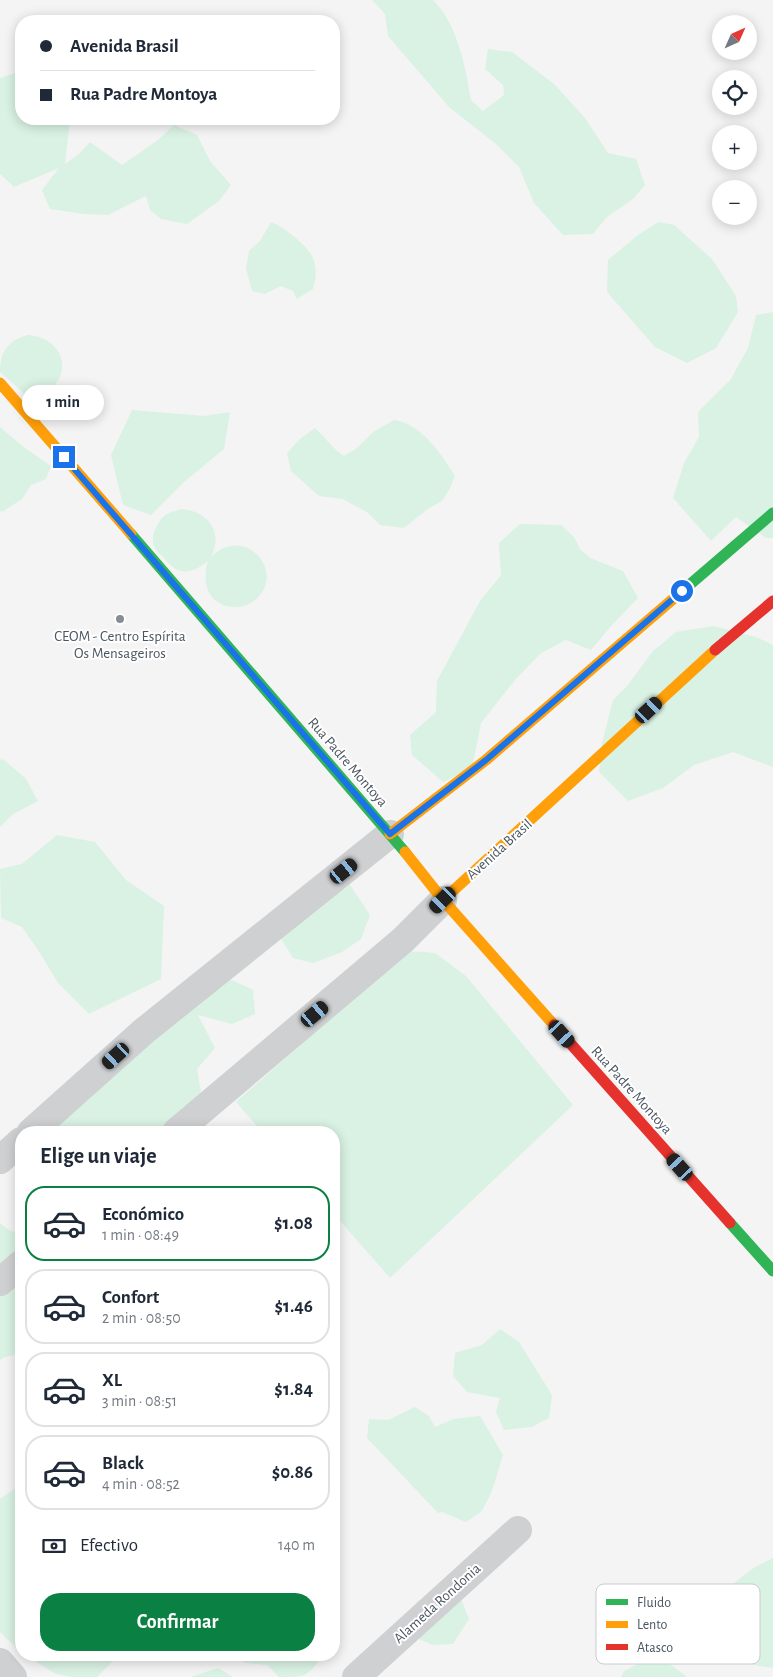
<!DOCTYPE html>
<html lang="es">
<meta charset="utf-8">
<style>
:root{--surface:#fff;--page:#f6f6f7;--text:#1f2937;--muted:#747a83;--line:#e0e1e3;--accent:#0b8043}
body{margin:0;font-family:"Alegreya Sans",sans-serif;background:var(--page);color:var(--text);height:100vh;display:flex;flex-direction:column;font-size:19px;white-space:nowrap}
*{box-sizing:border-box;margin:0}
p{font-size:16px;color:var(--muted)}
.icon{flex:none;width:28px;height:28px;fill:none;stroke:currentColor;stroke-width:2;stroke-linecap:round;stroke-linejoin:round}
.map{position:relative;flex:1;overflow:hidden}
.side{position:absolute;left:15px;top:1126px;width:325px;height:535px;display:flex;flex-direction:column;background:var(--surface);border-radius:20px;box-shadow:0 2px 12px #0003}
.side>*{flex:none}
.guide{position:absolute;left:15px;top:15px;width:325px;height:110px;border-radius:20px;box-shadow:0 2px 12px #0003;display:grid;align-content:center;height:110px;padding:0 25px;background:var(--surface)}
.needle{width:32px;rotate:45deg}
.buttons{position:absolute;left:712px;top:15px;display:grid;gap:10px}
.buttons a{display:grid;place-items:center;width:45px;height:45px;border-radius:50%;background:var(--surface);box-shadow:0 2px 12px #0003;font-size:25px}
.end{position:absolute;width:22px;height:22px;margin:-11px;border:6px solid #1a73e8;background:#fff;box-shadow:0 0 0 2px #fff}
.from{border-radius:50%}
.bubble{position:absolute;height:35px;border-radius:18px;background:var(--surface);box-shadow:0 2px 12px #0003;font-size:16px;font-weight:700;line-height:35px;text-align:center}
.car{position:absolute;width:15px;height:30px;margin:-15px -8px;border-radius:6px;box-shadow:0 0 4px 1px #0007;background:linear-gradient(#222 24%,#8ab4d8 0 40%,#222 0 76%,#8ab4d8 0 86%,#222 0)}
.guide b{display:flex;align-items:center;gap:18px;height:48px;font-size:19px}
.guide b+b{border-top:1px solid var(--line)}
.guide i{width:12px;height:12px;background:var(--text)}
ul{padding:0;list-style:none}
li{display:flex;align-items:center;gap:15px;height:75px;margin:0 10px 8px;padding:0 15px;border:2px solid var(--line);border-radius:20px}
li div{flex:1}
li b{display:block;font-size:19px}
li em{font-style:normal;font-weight:700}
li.active{border-color:var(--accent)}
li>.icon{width:45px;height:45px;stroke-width:1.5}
h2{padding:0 25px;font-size:22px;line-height:60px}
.pay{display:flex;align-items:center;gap:12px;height:55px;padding:0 25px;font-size:19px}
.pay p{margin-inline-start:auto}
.action{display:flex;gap:10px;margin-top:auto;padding:10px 25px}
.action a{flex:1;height:58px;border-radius:20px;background:var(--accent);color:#fff;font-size:20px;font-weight:700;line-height:58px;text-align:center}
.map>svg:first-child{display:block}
.green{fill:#d9f2e3}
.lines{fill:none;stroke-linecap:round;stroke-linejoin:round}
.street{stroke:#ced0d2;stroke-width:28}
.fast{stroke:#30b455;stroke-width:11}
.slow{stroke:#ff9f0a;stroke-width:11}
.jam{stroke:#e5322d;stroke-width:11}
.route{stroke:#1a73e8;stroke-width:6}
.poi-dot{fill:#868d94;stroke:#fff;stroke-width:2}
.labels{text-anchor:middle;stroke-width:4;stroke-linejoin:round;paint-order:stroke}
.poi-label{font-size:15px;fill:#4a5661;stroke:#fff}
.street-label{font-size:15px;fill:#4a5661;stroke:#fff}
.key{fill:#fff;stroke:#c9ccd0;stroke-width:1}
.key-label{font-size:14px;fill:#4a5661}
</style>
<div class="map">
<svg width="773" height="1677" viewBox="0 0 773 1677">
<rect width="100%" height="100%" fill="#f4f4f4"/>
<path class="green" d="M372 0H433C458 25 465 66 471 100L483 111 504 95 503 85 485 69 488 49 512 52 554 84 585 118 608 153 636 159 645 185 633 199 607 217 593 234 563 235 534 203 519 167 496 144 449 107 388 36 385 14Z
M18 72 21 75V119L70 120 65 164 79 154 90 142 122 165 158 140 174 125 197 135 210 161 231 185 219 201 187 224 161 219 150 210 146 196 108 215 84 214 50 209 42 190 59 168 14 187 0 174V78Z
M271 222C283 226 308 246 313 258 317 268 316 279 313 289L297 299 293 291 281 286 265 294 252 291 246 269 249 251 260 241Z
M658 222 674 225 712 259 736 296 738 312 716 348 687 363 655 347 607 292 608 260 638 235Z
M773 312V538H766L736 517 711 541 673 498 684 463 699 437 698 412 731 379 748 348 756 315Z
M28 335C73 339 74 391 29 398L0 372C0 352 8 340 28 335Z
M132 410 204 416 230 412 224 449 184 482 151 515 123 505 111 455Z
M394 420C422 424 441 454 455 476L449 490 442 501 429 508 404 528 380 525 368 513 343 499 319 496 291 471 287 453 300 439 315 428C326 438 332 448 344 456L357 448 373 432Z
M0 427 25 448 51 466 46 479 31 485 22 499 2 512 0 511Z
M181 509C208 511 224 532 211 557 244 523 288 572 255 600 249 605 241 608 233 607 208 605 201 582 208 561 191 575 178 576 164 558 161 555 155 550 154 546 150 537 157 523 163 517 168 512 175 511 181 509Z
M520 524 561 525 574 537 580 549 590 558 623 571 638 598 612 625 591 650 566 640 541 653 515 680 481 723 472 768 443 782 412 755 410 735 436 712 437 681 480 601 501 575 499 543Z
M714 626 756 637 773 645V767L733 752 694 765 663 788 628 801 599 772 602 743 613 700 627 686 653 651 676 632Z
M3 759 26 779 38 801 13 814 0 827V760Z
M57 835 95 842 126 880 164 906 161 979 89 1014 58 983 40 953 22 927 1 918 0 869 22 864Z
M346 879 370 915 361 939 342 952 313 963 293 958 280 937Z
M406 951 435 953 466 976 573 1105 390 1278 334 1214V1132H262L236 1102Z
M232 980 253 990 255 1014 232 1024 198 1015 215 1048 197 1069 201 1092 187 1108 160 1132H59L56 1125 209 983Z
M0 1223 9 1230 21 1234V1354L5 1357 0 1360Z
M500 1329 519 1342 552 1395 549 1418 532 1427 504 1430 496 1412 500 1398 467 1392 453 1376 455 1353 482 1345Z
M415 1407 429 1416 435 1427 453 1419 480 1416 503 1455 492 1491 482 1511 466 1522 442 1512 438 1513 367 1438 369 1419 388 1420Z
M21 1484V1652L0 1632V1499Z
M773 1558V1668L754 1665 715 1652 708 1636 711 1609 735 1582 755 1567Z
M456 1586 469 1619 453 1644 433 1645 405 1633 399 1624 418 1601Z
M25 1655H119L97 1677H71L56 1674Z
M231 1655H323C308 1677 306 1677 279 1677L267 1665 246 1663Z
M644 1661 667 1662 686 1676V1677H621L624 1671Z
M218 1668 233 1677H192L193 1676Z"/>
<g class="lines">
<path class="street" d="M31 1132 144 1031 390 834
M176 1132 403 940 443 900
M0 1160 21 1141
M0 1282 21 1264
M0 1662 13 1677
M356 1677 518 1530"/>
<path class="fast" d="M131 534 405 852
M680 593 773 513
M730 1223 773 1271"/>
<path class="slow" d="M0 383 131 534
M390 834 486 760 680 593
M405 852 443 900 554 1025
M443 900 715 650"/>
<path class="jam" d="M715 650 773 601
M554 1025 730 1223"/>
</g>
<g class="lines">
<path class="route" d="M64 457 390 834 486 760 682 591"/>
</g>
<circle class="poi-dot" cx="120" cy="619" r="5"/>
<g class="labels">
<g class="poi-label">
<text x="120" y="641">CEOM - Centro Espírita<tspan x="120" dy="17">Os Mensageiros</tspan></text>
</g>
<g class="street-label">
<text transform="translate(348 762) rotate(49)" y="5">Rua Padre Montoya</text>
<text transform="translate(499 849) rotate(-42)" y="5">Avenida Brasil</text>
<text transform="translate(632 1090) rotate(48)" y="5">Rua Padre Montoya</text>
<text transform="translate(437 1603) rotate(-42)" y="5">Alameda Rondonia</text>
</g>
</g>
<rect x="596" y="1584" width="164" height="80" rx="8" class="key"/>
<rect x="606" y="1599" width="22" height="6" fill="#30b455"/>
<rect x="606" y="1621" width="22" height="7" fill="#ff9f0a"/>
<rect x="606" y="1644" width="22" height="6" fill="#e5322d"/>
<g class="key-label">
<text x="637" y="1607">Fluido</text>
<text x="637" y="1629">Lento</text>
<text x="637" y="1652">Atasco</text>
</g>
</svg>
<div class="buttons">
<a><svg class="needle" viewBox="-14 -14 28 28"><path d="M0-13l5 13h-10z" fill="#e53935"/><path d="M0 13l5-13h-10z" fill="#747a83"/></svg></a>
<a><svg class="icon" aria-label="locate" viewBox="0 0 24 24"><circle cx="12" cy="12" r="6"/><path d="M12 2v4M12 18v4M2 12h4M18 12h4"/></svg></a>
<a>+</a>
<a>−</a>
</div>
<i class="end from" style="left:682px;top:591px"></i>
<i class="end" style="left:64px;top:457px"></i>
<div class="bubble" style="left:22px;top:385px;width:82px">1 min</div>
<i class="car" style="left:649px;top:710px;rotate:47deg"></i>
<i class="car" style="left:344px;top:871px;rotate:51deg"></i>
<i class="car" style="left:443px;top:900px;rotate:225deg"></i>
<i class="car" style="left:315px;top:1014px;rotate:50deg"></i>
<i class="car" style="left:562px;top:1034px;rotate:138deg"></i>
<i class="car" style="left:116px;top:1056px;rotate:228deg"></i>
<i class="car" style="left:680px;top:1167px;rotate:318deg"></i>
<div class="guide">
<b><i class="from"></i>Avenida Brasil</b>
<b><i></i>Rua Padre Montoya</b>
</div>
<section class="side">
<h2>Elige un viaje</h2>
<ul>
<li class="active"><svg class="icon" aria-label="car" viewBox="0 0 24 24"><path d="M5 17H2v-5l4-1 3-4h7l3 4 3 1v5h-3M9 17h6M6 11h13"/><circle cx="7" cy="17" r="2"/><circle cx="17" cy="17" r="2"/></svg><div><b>Económico</b><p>1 min · 08:49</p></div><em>$1.08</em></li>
<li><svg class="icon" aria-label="car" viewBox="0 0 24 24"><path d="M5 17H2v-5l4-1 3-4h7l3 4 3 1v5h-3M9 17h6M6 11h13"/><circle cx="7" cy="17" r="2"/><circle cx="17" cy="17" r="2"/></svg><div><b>Confort</b><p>2 min · 08:50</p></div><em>$1.46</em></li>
<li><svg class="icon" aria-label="car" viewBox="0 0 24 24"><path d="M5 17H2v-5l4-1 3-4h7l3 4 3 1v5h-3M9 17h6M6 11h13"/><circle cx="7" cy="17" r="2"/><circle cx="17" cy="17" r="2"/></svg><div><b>XL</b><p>3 min · 08:51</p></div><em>$1.84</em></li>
<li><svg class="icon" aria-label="car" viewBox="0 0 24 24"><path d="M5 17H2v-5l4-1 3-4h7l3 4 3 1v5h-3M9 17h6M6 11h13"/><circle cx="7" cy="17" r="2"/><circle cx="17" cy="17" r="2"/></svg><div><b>Black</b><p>4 min · 08:52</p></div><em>$0.86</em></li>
</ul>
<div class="pay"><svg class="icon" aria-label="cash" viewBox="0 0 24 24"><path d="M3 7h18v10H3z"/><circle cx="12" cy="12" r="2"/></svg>Efectivo<p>140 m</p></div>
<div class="action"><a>Confirmar</a></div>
</section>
</div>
